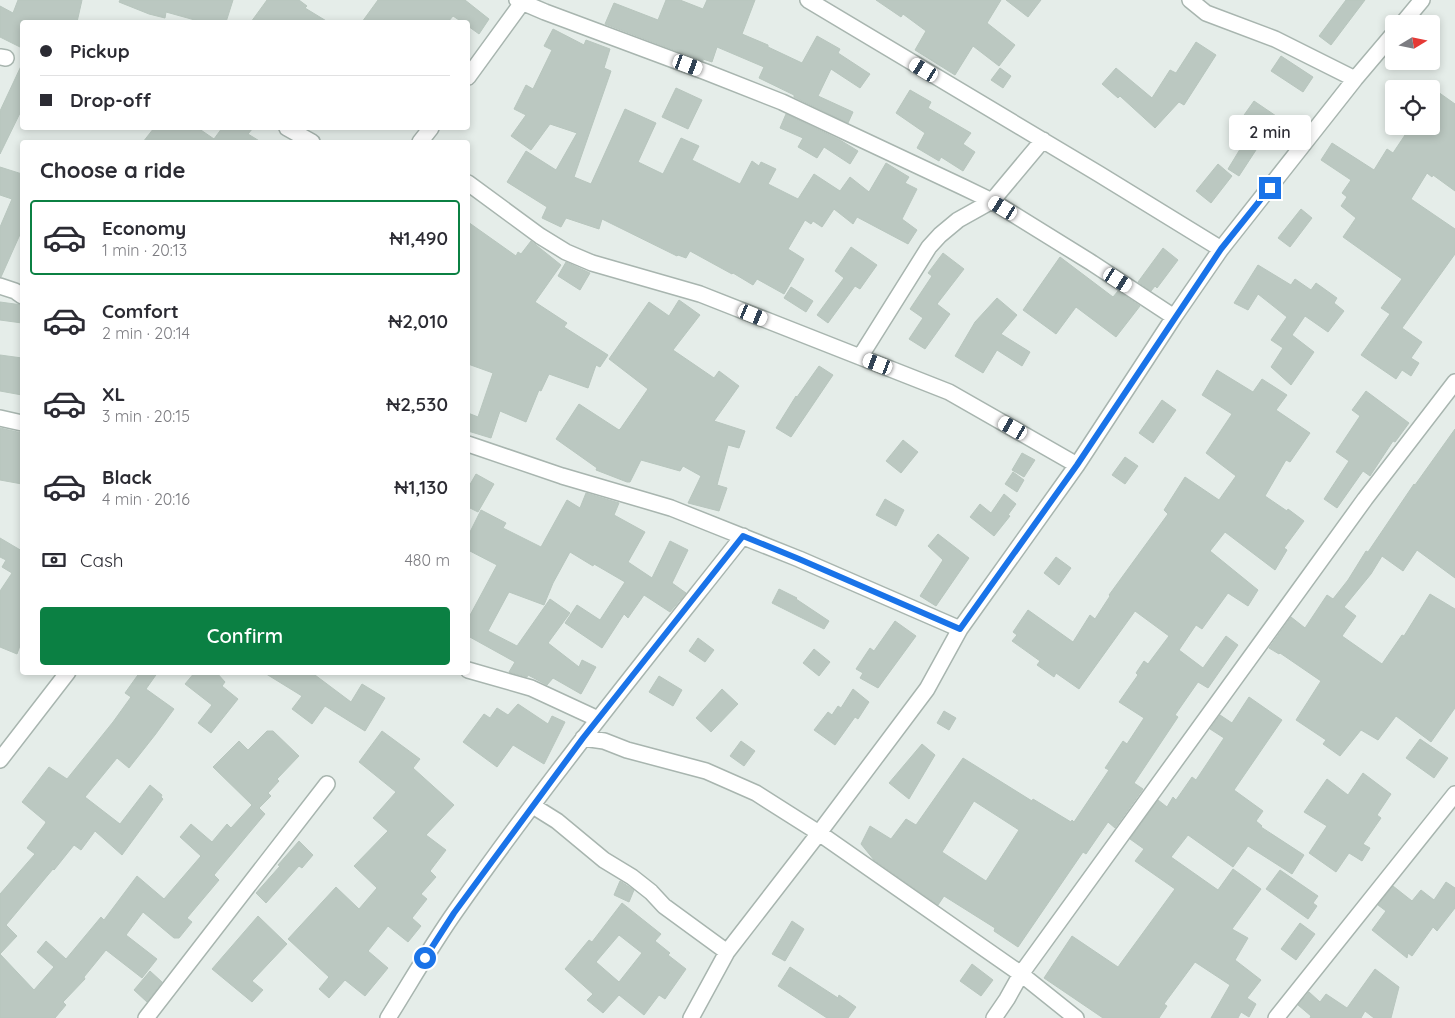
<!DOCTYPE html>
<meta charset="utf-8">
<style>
:root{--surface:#fff;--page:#f2f2f3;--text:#2b2b33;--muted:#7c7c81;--line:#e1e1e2;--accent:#0b8043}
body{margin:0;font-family:Quicksand,sans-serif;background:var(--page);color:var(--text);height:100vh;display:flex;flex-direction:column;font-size:19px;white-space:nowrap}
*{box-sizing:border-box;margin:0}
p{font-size:16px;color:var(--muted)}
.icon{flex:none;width:28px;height:28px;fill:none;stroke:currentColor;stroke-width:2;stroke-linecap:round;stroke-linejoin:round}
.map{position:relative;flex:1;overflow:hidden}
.sheet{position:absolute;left:20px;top:140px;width:450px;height:535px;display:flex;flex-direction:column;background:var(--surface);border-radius:5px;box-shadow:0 2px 8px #0003}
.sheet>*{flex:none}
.banner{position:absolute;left:20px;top:20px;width:450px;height:110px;border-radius:5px;box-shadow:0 2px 8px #0003;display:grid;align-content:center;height:110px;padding:0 20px;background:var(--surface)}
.needle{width:32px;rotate:80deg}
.buttons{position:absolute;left:1385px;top:15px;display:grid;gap:10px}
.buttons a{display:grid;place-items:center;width:55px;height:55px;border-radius:5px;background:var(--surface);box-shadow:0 2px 8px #0003;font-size:25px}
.end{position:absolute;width:22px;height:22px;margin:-11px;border:6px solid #1a73e8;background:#fff;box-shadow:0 0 0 2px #fff}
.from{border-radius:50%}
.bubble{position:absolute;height:35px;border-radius:5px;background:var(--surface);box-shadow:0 2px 8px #0003;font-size:16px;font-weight:600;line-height:35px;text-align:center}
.car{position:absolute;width:15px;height:30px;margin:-15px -8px;border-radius:6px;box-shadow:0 0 4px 1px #0007;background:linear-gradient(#fff 24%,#345 0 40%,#fff 0 76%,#345 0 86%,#fff 0)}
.banner b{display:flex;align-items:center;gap:18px;height:48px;font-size:19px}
.banner b+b{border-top:1px solid var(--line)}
.banner i{width:12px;height:12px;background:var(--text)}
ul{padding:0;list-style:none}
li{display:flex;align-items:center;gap:15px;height:75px;margin:0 10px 8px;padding:0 10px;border:2px solid transparent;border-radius:5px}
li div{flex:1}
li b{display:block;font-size:19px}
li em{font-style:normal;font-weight:600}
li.on{border-color:var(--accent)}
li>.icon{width:45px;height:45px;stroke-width:1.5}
h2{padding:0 20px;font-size:22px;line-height:60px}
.pay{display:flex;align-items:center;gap:12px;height:55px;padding:0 20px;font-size:19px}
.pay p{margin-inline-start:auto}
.primary-button{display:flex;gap:10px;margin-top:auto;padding:10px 20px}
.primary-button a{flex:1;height:58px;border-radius:5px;background:var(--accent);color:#fff;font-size:20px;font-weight:600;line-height:58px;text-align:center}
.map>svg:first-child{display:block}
.building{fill:#bbc8c1;stroke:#b8c6be;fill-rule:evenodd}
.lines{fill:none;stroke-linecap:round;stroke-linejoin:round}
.street-casing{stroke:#a8b5af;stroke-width:18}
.street{stroke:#fff;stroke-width:15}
.route{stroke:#1a73e8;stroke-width:6}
</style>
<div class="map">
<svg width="1455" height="1018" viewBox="0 0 1455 1018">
<rect width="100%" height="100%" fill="#e5ede9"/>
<path class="building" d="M18 0H82L77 22H22V48L0 37V6L13 13Z
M120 0H233L226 22H202L166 12 165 18 149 14 119 2Z
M267 0H299L307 6 305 8 328 22H251Z
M378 0H465L489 19 479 34 468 26V22H462L453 16 448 22H362Z
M666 0H680L703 9 707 0H755L742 34 768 45V47L802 63 817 36 840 49 838 53 870 74 860 88 831 69 818 96 853 112 848 123 794 97V95L759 78 764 67 717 47 712 62 703 59V61L605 24 614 3 658 20Z
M876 0H1001L987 23 1015 45 999 66 973 46 955 75 915 50 926 31 903 14 901 17Z
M1006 0H1041L1028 17Z
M1346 0H1365L1331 45 1319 36Z
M553 29 584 45 586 40 610 49 604 68 611 71 574 177 591 184 625 109 656 123 638 162 663 174 681 138 699 146 692 160 740 184 752 161 759 166 761 162 776 169 768 184 798 199 814 174 840 191 850 177 869 192 886 163 909 177 905 183 917 189 902 219 917 230 908 244 857 217 853 224 834 209 822 227 813 221 811 224 805 220 788 249 804 259 784 294 757 279 753 285 733 273 732 274 690 251 686 258 678 255 677 256 602 219 599 229 566 218 561 227 542 218 547 207 507 182 526 151 556 170 577 133 550 124 531 150 511 136 526 115 514 109 526 85 533 89 552 50 544 46Z
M1196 42 1216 55 1184 105 1179 102 1155 128 1120 96 1118 98 1102 84 1116 68 1152 98 1170 70 1176 73Z
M1281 56 1313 77 1303 92 1271 71Z
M22 64V109L0 154V111Z
M1000 68 1011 76 1003 88 991 80Z
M1431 87 1455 104V191L1433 175 1432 177 1427 173 1411 199 1455 229V254L1402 328 1422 342 1411 358 1419 363 1411 376 1402 370 1396 379 1361 355 1390 314 1381 308 1402 279 1343 237 1356 218 1341 206 1347 197 1342 193 1351 180 1321 160 1332 143 1374 170 1387 149 1393 153 1411 126H1431Z
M676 88 702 100 688 129 662 117Z
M910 90 931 102 928 108 971 133 963 144 975 152 963 171 941 157 939 161 917 148 925 133 896 113Z
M1254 101 1279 118 1256 150 1239 176 1228 169 1245 141 1232 132Z
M786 114 840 140 858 151 850 164 824 147 817 158 798 147 803 138 780 128Z
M154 128H198L214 139 222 128H253L248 134 261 142H143Z
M1218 164 1232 176 1211 203 1196 191Z
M0 167 22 174V230L1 277H0V227L12 199 0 195Z
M1301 209 1312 218 1290 247 1278 238Z
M468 222 516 256 518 252 521 254 531 241 561 265 535 302 567 323 564 327 608 355 600 367 596 365 588 388 549 374 541 391 539 390 526 422 500 411 491 438 468 431V413L478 417 493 373 468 364Z
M851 247 877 265 860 289 855 286 828 323 817 315 844 278 835 271Z
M1163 248 1178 260 1157 288 1155 286 1151 291 1138 282Z
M943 253 964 269 937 304 950 314 925 349 909 339 923 318 910 309 932 276 928 273Z
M1060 257 1113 297 1118 291 1140 306 1116 337 1076 307 1056 334 1023 310Z
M566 262 590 273 580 290 558 276Z
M1258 265 1291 285 1295 279 1311 290 1316 283 1337 298 1334 303 1344 311 1328 332 1305 316 1292 335 1314 352 1291 385 1271 367 1283 348 1271 340 1287 317 1258 294 1248 310 1234 303Z
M791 287 813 301 806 312 784 298Z
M997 298 1017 315 1001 334 1030 352 1022 366 997 350 983 373 955 356 975 322Z
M679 300 700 315 673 350 714 378 719 371 739 386 714 421 745 431 739 448 728 445 717 485 727 488 719 511 688 503 701 476 683 466 680 471 641 460 630 482H627L596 470 597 468 556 439 579 404 619 430 621 428 648 389 609 359 649 302 669 316Z
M0 302 22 305V323L0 320Z
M0 355 22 358V395L0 391Z
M819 366 833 375 791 437 776 428 796 396 797 397Z
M1217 370 1253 392 1262 379 1287 395 1276 410 1310 433 1290 462 1286 460 1265 496 1287 511 1288 509 1304 521 1284 548 1287 550 1275 570 1225 532 1210 551 1258 590 1248 606 1228 593 1202 629 1196 625 1179 650 1203 668 1226 636 1238 645 1208 688 1198 682 1175 715 1178 717 1134 783 1143 789 1115 828 1108 822 1086 854 1083 852 1018 947 994 931 995 928 944 896 938 905 874 860 861 844 870 826 891 839 906 819 916 825 963 758 1032 801 1033 799 1071 822 1072 820 1074 822 1109 770 1105 768 1123 741 1127 744 1144 718 1119 702 1138 675 1136 673 1144 661 1148 664 1169 636 1135 611 1079 689 1056 673 1054 677 1037 665 1040 661 1012 641 1017 635 1013 632 1028 610 1073 642 1090 615 1095 619 1110 596 1109 595 1168 514 1164 510 1185 477 1219 500 1236 476 1206 453 1232 414 1202 395ZM974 801 1019 830 986 881 942 852Z
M1366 391 1409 423 1395 442 1393 441 1370 476 1363 471 1337 508 1324 499 1349 461 1336 452 1360 416 1352 410Z
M1162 400 1176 410 1153 443 1139 433Z
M0 428 22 433V484L0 480Z
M1455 429V578L1417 550 1403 571 1382 556 1371 574 1344 607 1356 616 1342 636 1382 664 1402 635 1404 636 1430 594 1455 609V708L1431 742 1396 716 1378 740 1361 730 1340 756 1323 744 1326 740 1296 720 1321 681 1280 653 1279 654 1269 648 1291 617 1305 628 1327 595 1333 599 1348 580 1366 551 1368 552 1414 484 1415 485Z
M903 440 918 452 901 473 886 461Z
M1022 453 1035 460 1024 477 1012 470Z
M1125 457 1138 466 1125 484 1112 475Z
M1013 472 1024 480 1017 492 1005 484Z
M476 474 494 484 478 512 468 507V488Z
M586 493 619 503 614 515 645 532 628 562 652 578 670 541 688 550 672 583 686 593 670 612 644 595 628 618 624 614 602 648 565 623 577 605 600 620 625 582 594 564 593 566 570 552 553 583 544 605 509 592 488 631 517 646 550 599 570 613 548 643 579 667 582 660 596 667 581 694 553 678 547 685 528 675 527 677 509 672 515 662 468 636V619L497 565 468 550V536L481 510 506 523 503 528 541 547 567 500 580 508Z
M1004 494 1016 504 1008 515 1010 516 994 536 970 517 980 504 991 513Z
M885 499 904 510 896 526 876 515Z
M938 534 969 558 936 606 920 596 943 560 928 546Z
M0 538 22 551V640L17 654 0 647V591L12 573 2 567 6 560 0 557Z
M1056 557 1071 568 1059 585 1044 573Z
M779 589 797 598 796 599 829 621 824 629 772 603Z
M895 621 916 636 878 688 860 678 863 673 856 669 870 648 874 651Z
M698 638 714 650 705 662 689 651Z
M814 649 830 662 819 676 803 663Z
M140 672H158L146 689 174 709 155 735 129 768 117 758 85 797 120 824 150 785 162 795 161 797 163 799 122 855 95 831 81 850 74 845 54 870 53 869 6 925 17 936 0 954 34 990 54 967 37 952 46 941 66 959 101 917 104 920 137 876 164 899 201 856 180 837 191 824 212 842 227 824 231 828 252 805 213 767 239 741 248 750 267 731H273L299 756 277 779 279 781 268 793 271 796 259 808 265 814 214 875 219 880 187 918 192 922 179 938H174L143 912 126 935 157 959 142 978 106 950 84 977 85 979 63 1002 66 1005 55 1018H0V894L35 854 27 848 45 824 46 822 22 802 49 767 67 779 113 722 131 697 125 693Z
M195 672H216L225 682 222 686 238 699 211 733 198 723 212 705 185 684Z
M263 672H311L351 702 362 684 385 698 365 731 325 706 312 724 292 709 302 696Z
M659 676 682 690 673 706 649 692Z
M722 689 738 704 711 732 696 718Z
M853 689 869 702 858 719 855 717 835 745 814 730 828 712 832 715 838 706 841 708Z
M1249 697 1282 720 1234 790 1263 811 1256 821 1262 826 1261 827 1304 855 1292 874 1248 846 1233 867 1188 835 1171 857 1218 890 1233 869 1261 889 1232 929 1248 938 1235 960 1261 980 1247 998 1256 1004 1249 1017 1241 1012 1238 1018H1211L1230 985 1195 962 1164 1004 1167 1006 1159 1018H1103L1044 978 1072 936 1118 967 1175 889 1135 861 1144 849 1130 839 1158 800 1167 807 1173 797 1176 800 1192 777 1196 780 1224 738 1210 729 1220 715 1232 723Z
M518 704 548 724 552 716 565 722 544 764 513 745 497 767 463 742 484 714 490 718 497 708 508 715Z
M944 711 956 718 949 730 937 723Z
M382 731 420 759 413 768 454 805 426 835 446 850 430 871 436 877 421 894 427 899 412 918 421 926 408 942 388 926 368 951 388 968 365 996 345 980 329 998 319 989 329 977 288 939 336 887 359 909 377 888 354 866 388 831 373 818 396 792 359 762Z
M1420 739 1448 758 1434 778 1406 758Z
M741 741 755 751 744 766 730 756Z
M922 744 935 755 909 799 889 783Z
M1363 773 1391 794 1377 815 1381 818 1363 844 1370 848 1362 861 1349 853 1336 872 1309 853 1327 826 1304 812 1327 779 1348 795Z
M299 841 313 855 302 868 299 866 266 903 256 893 280 866 278 865Z
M1280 870 1318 896 1313 903 1317 906 1308 919 1266 889Z
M620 881 634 890 629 902 614 895Z
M1446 882 1455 888V908L1437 931 1433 927 1412 956 1408 953 1407 958 1372 930 1386 911 1378 905 1393 886 1412 901 1421 890 1434 900Z
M622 903 661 934 655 941 670 953 668 955 686 969 665 999 659 995 644 1015 619 995 603 1013 587 1000 593 994 565 969 589 940 592 942ZM619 935 642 953 619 982 596 962Z
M258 916 287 944 252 981 263 990 252 1002 212 969Z
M792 921 804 929 785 961 772 954Z
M1300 923 1315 934 1296 960 1281 949Z
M972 964 993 980 981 996 960 981Z
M790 967 838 998 839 995 856 1007 848 1018H827L778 986Z
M1375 969 1399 987 1391 1018H1374L1365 1011 1361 1018H1310L1311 1016 1298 1005 1309 992 1320 1002 1326 994 1347 1008Z
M150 971 162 982 147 1002 134 990Z"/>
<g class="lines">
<defs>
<path id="street" d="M517 0 545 12 706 72 782 102 963 187 992 201 1092 263 1174 317
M808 0 1099 174 1221 249
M1190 0 1206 13 1275 39 1355 79
M1402 24 1422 0
M0 57 6 58
M468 77 524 0
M287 128 312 142
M420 142 431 128
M468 183 540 236 566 252 592 263 700 294 949 392 1077 465
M0 286 15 291 22 296
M860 357 929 247 940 235 958 220 992 201 1043 140
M0 418 22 423
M468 444 562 476 671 508 799 559 960 629
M468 670 531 688 598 719
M583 738 604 741 627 750 706 771 756 793 819 833 1021 974 1076 1018
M0 760 68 672
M533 806 557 821 604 860 632 877 651 892 664 906 727 952
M146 1018 327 784
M388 1018C410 983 431 946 455 912 545 783 645 660 743 536
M691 1018 727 952 819 833 927 689 960 629 1077 465 1174 317 1221 249 1355 79 1394 33
M994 1018 1007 999 1021 974 1365 499 1455 382
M1276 1018 1455 794"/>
</defs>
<use href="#street" class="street-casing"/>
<use href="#street" class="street"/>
</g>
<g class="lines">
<path class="route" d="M425 958 454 913 583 738 743 536 799 559 960 629 1077 465 1221 249 1270 188"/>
</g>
</svg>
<div class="buttons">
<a><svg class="needle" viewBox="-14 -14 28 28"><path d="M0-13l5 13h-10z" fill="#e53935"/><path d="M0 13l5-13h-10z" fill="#7c7c81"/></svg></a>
<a><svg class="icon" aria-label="locate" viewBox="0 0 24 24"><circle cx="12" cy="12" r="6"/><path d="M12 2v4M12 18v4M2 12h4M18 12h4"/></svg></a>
</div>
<i class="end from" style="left:425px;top:958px"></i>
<i class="end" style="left:1270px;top:188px"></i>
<div class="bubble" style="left:1229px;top:115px;width:82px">2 min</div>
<i class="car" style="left:688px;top:65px;rotate:110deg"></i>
<i class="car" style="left:924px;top:70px;rotate:301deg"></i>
<i class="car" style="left:1003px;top:208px;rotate:301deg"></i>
<i class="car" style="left:1118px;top:280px;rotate:123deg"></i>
<i class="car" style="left:753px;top:315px;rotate:112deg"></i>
<i class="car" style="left:878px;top:364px;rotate:291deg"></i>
<i class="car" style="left:1013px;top:428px;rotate:300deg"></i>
<div class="banner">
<b><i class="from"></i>Pickup</b>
<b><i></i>Drop-off</b>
</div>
<section class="sheet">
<h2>Choose a ride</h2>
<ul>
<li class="on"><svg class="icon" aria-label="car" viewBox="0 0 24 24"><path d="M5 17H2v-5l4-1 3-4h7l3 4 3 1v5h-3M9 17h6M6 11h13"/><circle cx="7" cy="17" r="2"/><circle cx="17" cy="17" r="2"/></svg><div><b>Economy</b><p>1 min · 20:13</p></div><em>₦1,490</em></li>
<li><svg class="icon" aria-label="car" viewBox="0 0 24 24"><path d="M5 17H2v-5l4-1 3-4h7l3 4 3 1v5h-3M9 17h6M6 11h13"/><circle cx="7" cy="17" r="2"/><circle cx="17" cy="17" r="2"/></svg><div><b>Comfort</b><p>2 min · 20:14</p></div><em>₦2,010</em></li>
<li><svg class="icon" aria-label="car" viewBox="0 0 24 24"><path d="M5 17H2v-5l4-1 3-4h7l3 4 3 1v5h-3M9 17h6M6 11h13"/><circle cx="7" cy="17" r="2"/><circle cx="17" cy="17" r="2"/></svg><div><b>XL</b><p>3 min · 20:15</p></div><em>₦2,530</em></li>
<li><svg class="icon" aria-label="car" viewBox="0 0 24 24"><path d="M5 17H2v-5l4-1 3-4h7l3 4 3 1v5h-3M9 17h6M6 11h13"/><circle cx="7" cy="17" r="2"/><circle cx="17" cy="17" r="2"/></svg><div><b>Black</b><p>4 min · 20:16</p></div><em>₦1,130</em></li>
</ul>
<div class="pay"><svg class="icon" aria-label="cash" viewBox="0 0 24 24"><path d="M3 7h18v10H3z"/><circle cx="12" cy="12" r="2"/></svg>Cash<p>480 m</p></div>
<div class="primary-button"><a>Confirm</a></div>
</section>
</div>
